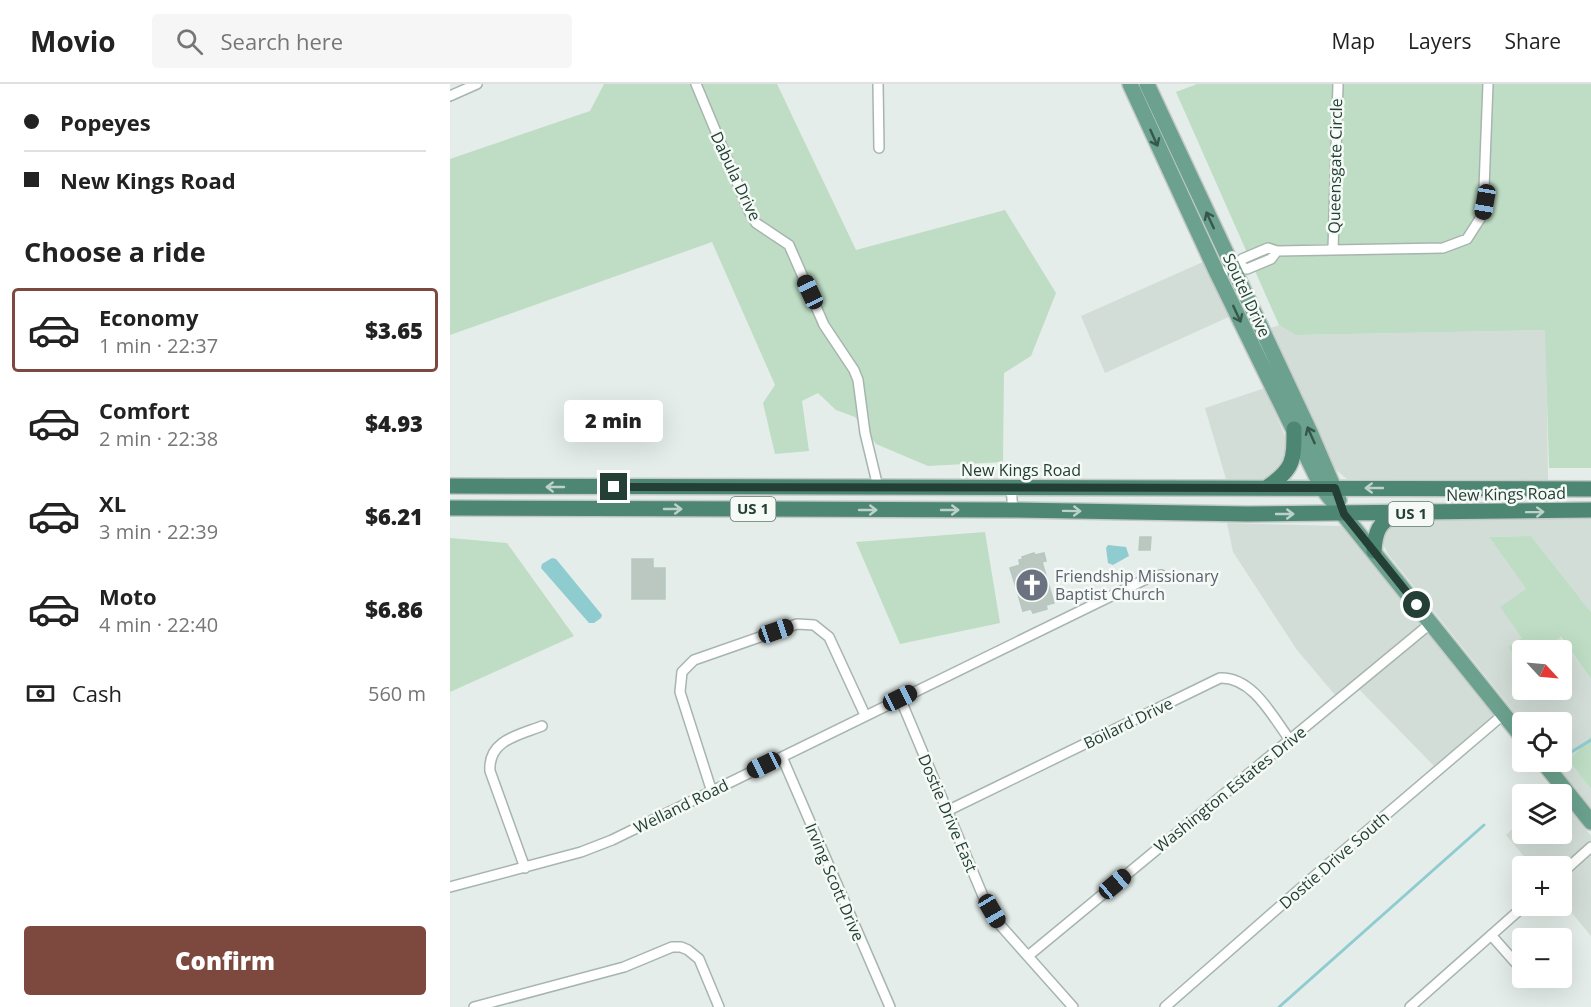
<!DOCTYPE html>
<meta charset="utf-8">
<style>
:root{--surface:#fff;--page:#f6f6f6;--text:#222;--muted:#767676;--line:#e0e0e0;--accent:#7d493f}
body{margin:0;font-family:"Open Sans",sans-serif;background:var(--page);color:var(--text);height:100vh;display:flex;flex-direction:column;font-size:22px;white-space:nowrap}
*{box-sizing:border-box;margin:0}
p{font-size:20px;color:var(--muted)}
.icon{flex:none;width:33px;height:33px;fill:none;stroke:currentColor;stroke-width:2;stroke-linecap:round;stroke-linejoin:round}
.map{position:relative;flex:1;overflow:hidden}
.side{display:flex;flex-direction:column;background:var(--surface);width:450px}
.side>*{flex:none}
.guide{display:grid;align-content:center;height:132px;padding:0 24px;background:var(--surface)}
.needle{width:39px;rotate:116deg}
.buttons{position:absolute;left:1062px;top:556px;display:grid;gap:12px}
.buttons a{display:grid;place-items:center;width:60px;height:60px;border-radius:6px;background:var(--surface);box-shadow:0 6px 24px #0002;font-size:30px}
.end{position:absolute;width:27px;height:27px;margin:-14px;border:8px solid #243f35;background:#fff;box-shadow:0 0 0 3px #fff}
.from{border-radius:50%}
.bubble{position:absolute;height:42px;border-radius:6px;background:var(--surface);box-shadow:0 6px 24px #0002;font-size:20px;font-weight:800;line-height:42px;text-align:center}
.car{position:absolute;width:18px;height:36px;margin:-18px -9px;border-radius:8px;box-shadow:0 0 4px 2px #0007;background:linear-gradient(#222 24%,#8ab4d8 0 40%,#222 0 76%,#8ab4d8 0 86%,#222 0)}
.guide b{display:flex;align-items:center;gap:21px;height:57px;font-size:22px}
.guide b+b{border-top:2px solid var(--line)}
.guide i{width:15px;height:15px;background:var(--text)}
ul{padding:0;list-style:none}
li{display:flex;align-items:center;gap:18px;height:84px;margin:0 12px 9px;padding:0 12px;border:3px solid transparent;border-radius:6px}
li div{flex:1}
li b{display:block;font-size:22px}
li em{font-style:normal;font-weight:800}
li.on{border-color:var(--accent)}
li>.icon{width:54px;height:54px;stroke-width:1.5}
h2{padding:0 24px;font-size:27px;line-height:72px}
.pay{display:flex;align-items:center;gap:15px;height:66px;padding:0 24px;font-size:22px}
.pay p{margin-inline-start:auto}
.cta{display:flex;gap:12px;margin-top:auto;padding:12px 24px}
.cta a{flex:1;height:69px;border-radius:6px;background:var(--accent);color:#fff;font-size:24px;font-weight:800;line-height:69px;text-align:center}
header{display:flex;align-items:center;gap:36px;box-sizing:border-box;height:84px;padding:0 30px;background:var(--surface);border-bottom:2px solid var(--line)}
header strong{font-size:28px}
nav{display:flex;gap:33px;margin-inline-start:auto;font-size:21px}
.search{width:420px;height:54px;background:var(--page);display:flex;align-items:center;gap:15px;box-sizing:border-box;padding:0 21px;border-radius:6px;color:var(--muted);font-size:22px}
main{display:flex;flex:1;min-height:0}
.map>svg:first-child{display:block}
.built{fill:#d3ddd7}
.green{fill:#beddc4}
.water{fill:#8fccd0}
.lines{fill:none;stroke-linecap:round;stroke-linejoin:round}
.stream{stroke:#8fccd0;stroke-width:3}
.building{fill:#bac8c1;stroke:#b7c7bf;stroke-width:1.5}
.minor-casing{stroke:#a7b5af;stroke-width:12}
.primary-casing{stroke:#c2c9c6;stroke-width:18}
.trunk-casing{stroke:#c2c9c6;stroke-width:18}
.minor{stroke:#fff;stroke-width:9}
.primary{stroke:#6ba18e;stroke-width:15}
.trunk{stroke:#4e8674;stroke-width:15}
.oneway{stroke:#36584b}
.oneway2{stroke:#bbd1c9}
.route{stroke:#243f35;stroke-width:8}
.labels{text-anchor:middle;stroke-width:5;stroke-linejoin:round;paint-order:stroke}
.shield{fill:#f5faf7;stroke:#63776f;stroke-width:1.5}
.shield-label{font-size:15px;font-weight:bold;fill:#243f35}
.street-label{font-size:16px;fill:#243f35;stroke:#f5faf7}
.worship-label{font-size:16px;fill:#5b616d;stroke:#f5faf7;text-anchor:start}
</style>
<header>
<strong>Movio</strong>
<div class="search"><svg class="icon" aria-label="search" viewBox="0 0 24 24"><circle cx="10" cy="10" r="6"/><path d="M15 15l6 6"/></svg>Search here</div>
<nav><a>Map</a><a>Layers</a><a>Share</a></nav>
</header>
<main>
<section class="side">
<div class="guide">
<b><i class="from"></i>Popeyes</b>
<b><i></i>New Kings Road</b>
</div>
<h2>Choose a ride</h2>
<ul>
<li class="on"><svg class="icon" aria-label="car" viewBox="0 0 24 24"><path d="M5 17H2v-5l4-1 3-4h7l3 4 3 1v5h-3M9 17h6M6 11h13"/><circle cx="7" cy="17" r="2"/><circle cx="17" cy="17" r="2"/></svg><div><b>Economy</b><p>1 min · 22:37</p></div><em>$3.65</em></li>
<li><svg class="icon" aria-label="car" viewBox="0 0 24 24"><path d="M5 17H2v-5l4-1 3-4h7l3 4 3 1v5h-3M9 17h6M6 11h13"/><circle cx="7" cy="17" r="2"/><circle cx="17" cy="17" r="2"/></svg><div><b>Comfort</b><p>2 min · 22:38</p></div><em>$4.93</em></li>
<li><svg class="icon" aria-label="car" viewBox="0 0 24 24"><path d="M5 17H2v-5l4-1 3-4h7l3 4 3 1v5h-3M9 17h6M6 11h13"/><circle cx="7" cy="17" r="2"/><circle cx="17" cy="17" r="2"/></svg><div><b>XL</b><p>3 min · 22:39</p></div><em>$6.21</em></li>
<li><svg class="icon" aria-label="car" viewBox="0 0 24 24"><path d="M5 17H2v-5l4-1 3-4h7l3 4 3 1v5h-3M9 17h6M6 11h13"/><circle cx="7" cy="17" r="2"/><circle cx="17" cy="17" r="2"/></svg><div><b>Moto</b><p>4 min · 22:40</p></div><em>$6.86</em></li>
</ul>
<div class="pay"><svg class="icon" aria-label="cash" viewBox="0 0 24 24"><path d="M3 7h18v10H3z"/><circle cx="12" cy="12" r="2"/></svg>Cash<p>560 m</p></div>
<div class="cta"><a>Confirm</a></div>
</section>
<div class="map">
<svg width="1141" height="923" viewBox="0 0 1141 923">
<rect width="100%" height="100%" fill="#e4ede9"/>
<path class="built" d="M753 178 781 232 655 289 631 232Z
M829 241 847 251 1096 246 1098 396 897 395 886 386 821 244Z
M815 304 837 357 838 378 822 393 811 396 776 395 755 324Z
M948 435H1141V528L1081 452 1039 453 1076 505 1069 578 1072 576V606H1112V567H1088L1110 553 1141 595V652L1119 677 1141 705V724L1104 678H1112V639H1073L938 470 932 458 935 439Z
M777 439 891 442 1044 632 984 682 902 598 885 611 847 566 783 468Z
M1112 715 1141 752V852L1112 817V783H1083L1056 751 1072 736V750H1112Z"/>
<path class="green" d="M154 0H327L406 166 555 126 606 209 581 272 554 289 553 378 478 382 426 360 405 333 386 326 368 309 352 317 359 367 325 370 313 319 325 301 262 158 0 251V75L140 27Z
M747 0H1141V384H1099L1095 246 846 251 829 241 726 8Z
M535 448 550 539 450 560 406 458Z
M1081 452 1141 528V595L1111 553 1088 567H1072V576L1069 579 1058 563 1072 554 1050 523 1076 505 1039 453Z
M0 454 57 459 124 552 0 608Z
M1141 652V705L1119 677Z"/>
<path class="water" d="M658 461 676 463 679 472 663 481 658 479 656 464Z
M102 474 106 475 152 531 151 534 144 539H139L91 484 92 480Z"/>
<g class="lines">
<path class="stream" d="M1113 673 1141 656
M829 923 1034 741"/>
</g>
<path class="building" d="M690 453H701L700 466H689Z
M584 469 585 471 594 469 596 477 592 478 604 519 596 521 597 525 583 529 581 525 573 527 560 484 570 481 569 476 573 475 572 473Z
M182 475H203V484H215V515H182Z"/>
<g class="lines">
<defs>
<path id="minor" d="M246 0 299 127 306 139 339 161 374 241 404 286 408 296 415 349 428 403
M428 0 429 64
M0 12 27 0
M883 165 888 0
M790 182 792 175 818 164 827 167 993 164 1017 155 1033 130 1038 0
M767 189 790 182 797 185 821 175 827 167
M561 404 563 426
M450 614 533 812 551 842 623 923
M332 673 440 923
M262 708 230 608 232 588 244 576 347 540 364 541 379 553 415 631
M497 727 770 594C803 593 822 632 840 656
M75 784 40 687C38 656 69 651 92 642
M1112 789 1141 763
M0 803 131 768 162 756 696 495 711 491
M1041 851 1072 886
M578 872 981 539
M24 923 174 883 222 863H231L238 866 249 875 269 923
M715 923 884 775 1054 630
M960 923 1074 822"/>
<path id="primary" d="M680 0 767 189 872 404 1072 653
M697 0 860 348 889 416
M1093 678 1141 738"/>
<path id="trunk" d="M0 402 1141 405
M816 404C844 385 844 377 844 345
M0 424 563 426 797 430 1141 426
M924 467C925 448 929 438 946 430"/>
</defs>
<use href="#minor" class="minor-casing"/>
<use href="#primary" class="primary-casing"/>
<use href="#trunk" class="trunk-casing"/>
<use href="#minor" class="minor"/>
<use href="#primary" class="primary"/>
<use href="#trunk" class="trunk"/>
</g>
<defs><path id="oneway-shaft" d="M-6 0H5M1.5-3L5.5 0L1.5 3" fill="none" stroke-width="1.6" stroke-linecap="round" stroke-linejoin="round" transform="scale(1.5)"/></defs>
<g class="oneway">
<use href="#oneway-shaft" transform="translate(704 54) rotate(66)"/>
<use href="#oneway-shaft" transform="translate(760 136) rotate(-115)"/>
<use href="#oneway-shaft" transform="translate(787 230) rotate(65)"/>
<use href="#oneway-shaft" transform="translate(861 351) rotate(-114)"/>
</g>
<g class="oneway2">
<use href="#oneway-shaft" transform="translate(105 403) rotate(-180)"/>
<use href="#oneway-shaft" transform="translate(924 404) rotate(-180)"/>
<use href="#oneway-shaft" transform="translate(223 425)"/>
<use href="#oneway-shaft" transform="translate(418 426)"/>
<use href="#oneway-shaft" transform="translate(500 426)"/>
<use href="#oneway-shaft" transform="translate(622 427) rotate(1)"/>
<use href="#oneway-shaft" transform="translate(1085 428) rotate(-1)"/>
<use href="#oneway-shaft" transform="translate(835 430)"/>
</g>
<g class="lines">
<path class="route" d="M164 403 885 404 894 430 967 521"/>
</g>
<defs>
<symbol id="church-disc" viewBox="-11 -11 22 22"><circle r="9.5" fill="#6b7280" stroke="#f5faf7"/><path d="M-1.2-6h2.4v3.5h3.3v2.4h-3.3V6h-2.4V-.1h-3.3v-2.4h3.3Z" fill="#fff"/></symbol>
</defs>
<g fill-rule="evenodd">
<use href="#church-disc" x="563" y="482" width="38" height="38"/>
</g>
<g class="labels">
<g class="shield">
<rect x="280.5" y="413" width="45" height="24" rx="4.5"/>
<rect x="938.5" y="418" width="45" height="24" rx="4.5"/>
</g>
<g class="shield-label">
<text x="303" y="430">US 1</text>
<text x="961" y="435">US 1</text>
</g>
<g class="street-label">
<text transform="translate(885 82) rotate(-89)" y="6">Queensgate Circle</text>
<text transform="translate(286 92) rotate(65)" y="6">Dabula Drive</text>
<text transform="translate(797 211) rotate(65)" y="6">Soutel Drive</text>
<text x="571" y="392">New Kings Road</text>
<text transform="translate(1056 410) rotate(-1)" y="6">New Kings Road</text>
<text transform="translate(678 639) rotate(-26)" y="6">Boilard Drive</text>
<text transform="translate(780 705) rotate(-39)" y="6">Washington Estates Drive</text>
<text transform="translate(231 722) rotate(-26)" y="6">Welland Road</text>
<text transform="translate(498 729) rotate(67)" y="6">Dostie Drive East</text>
<text transform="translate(884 776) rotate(-41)" y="6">Dostie Drive South</text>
<text transform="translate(385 798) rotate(67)" y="6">Irving Scott Drive</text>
</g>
<g class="worship-label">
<text x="605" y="498">Friendship Missionary<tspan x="605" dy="18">Baptist Church</tspan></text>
</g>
</g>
</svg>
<div class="buttons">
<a><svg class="needle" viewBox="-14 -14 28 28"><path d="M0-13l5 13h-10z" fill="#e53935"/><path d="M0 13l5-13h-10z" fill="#767676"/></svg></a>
<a><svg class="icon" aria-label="locate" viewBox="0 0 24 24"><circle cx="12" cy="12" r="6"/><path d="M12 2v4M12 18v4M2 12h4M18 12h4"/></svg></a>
<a><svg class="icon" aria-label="layers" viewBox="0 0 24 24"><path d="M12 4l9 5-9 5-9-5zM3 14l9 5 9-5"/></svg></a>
<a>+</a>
<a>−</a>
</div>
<i class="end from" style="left:967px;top:521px"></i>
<i class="end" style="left:164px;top:403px"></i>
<div class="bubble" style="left:114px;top:316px;width:99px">2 min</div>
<i class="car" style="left:1035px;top:118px;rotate:190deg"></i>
<i class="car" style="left:360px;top:208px;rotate:335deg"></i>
<i class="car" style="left:326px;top:547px;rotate:71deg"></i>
<i class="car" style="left:450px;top:614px;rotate:64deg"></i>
<i class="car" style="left:314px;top:681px;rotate:244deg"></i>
<i class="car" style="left:665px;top:800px;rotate:50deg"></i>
<i class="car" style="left:542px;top:827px;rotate:150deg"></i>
</div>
</main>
